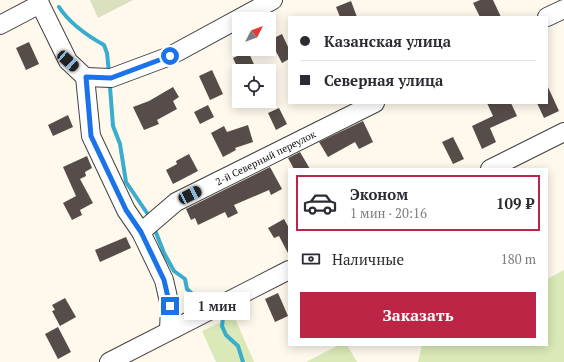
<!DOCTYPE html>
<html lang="ru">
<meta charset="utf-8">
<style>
:root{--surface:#fff;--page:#f7f7f7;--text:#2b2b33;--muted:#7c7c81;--line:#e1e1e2;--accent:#bd2547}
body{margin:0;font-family:"PT Serif",serif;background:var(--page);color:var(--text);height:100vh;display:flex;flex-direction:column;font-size:15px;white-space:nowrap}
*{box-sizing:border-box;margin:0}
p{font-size:13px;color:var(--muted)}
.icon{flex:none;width:22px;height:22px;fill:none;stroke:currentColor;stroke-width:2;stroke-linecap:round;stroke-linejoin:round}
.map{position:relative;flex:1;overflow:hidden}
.sheet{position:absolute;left:288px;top:168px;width:260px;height:178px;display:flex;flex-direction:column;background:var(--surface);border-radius:0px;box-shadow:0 2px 10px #0003}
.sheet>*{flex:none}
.hud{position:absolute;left:288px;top:16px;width:260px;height:88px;border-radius:0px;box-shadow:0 2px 10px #0003;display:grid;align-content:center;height:88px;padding:0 12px;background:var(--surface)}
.needle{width:26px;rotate:48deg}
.tools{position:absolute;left:232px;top:12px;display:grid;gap:8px}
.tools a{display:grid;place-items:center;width:44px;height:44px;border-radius:0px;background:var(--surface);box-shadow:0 2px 10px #0003;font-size:20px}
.end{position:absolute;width:18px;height:18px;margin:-9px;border:5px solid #1a73e8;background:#fff;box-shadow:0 0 0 2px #fff}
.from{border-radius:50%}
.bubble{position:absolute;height:28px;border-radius:0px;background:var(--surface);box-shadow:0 2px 10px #0003;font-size:13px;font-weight:600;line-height:28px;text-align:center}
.car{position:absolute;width:12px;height:24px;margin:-12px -6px;border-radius:5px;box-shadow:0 0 3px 1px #0007;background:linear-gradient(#222 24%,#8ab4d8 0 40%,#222 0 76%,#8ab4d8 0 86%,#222 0)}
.hud b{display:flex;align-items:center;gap:14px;height:38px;font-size:15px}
.hud b+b{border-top:1px solid var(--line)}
.hud i{width:10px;height:10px;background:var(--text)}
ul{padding:7px 0 0;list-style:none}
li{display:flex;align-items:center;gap:12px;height:56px;margin:0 8px 6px;padding:0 4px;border:2px solid transparent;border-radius:0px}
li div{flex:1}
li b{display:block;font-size:15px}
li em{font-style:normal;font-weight:600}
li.current{border-color:var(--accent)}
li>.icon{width:36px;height:36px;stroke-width:1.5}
.pay{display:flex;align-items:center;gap:10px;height:44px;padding:0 12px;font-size:15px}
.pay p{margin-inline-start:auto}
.cta{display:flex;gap:8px;margin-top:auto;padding:8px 12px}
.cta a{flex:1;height:46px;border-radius:0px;background:var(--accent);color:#fff;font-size:16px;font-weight:600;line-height:46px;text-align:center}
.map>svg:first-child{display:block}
.green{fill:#dae9b7}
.cemetery{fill:#dbe0be}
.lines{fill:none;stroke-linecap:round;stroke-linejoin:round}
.stream{stroke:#38adcd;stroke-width:4}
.building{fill:#564c49}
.minor-casing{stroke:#404040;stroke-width:20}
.minor{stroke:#fff;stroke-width:18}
.route{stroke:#1a73e8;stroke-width:5}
.labels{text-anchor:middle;stroke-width:4;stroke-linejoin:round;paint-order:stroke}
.street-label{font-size:10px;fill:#0d0d0d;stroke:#fff}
</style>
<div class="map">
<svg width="564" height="362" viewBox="0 0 564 362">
<rect width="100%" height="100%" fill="#fff8ed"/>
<path class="green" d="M564 270V362H418L422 345H547V279Z
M234 316 254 362H216L202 331Z
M339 345H347L357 362H306Z"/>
<path class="cemetery" d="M90 0H133L98 18Z"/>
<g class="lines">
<path class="stream" d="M59 7C70 24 86 35 104 45L107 53 109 72
M110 87 113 126 120 144 126 182 147 213
M155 230 164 253 174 271 185 279 187 289 196 297 214 298 217 301
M221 310 223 318 222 326 226 335 238 346 243 362"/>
</g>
<path class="building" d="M480 0H493L501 17H480L473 3Z
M351 1 357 17H340L336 7Z
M282 34 289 49V59L282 63 270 40Z
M29 42 39 64 26 70 16 48Z
M248 51 257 71H239L233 58Z
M212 70 223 94 210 100 199 76Z
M547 85 559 111 544 118 537 103H547Z
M173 87 179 97 173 101 177 109 157 120 159 124 144 130 133 107 149 101Z
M487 103H511L517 116 490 128 496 142 482 149 472 126 493 116Z
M208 105 214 117 200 124 194 112Z
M279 108 287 124 276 130 268 113Z
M68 115 73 127 53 136 48 125Z
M363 121 373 142 359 149 355 142 328 157 319 142Z
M248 125 253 142 235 148 236 150 223 157 211 133 224 126 227 132Z
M453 137 464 159 453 164 442 142Z
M300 152 310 169H294L288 158Z
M189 154 198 171 173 184 166 170 177 164 176 161Z
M87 156 92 168 85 172 86 176 80 179 93 203 80 210 82 215 72 220 63 203 76 196 63 167Z
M270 167 282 189 271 195 269 190 234 205 238 213 228 218 225 212 198 225 195 218 191 220 186 209Z
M284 219 289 228V255L279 236 274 238 268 228Z
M126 237 131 248 100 262 95 250Z
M278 293 288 316 275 322 265 299Z
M65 298 76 317 60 326 52 311 55 310 52 305Z
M58 327 71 352 58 359 45 334Z"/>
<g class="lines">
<defs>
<g id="minor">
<path d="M38 0 68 61 85 77 91 136 126 210 141 232 164 280 170 306 169 330"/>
<path d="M547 17 564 9"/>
<path d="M0 25 40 4"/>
<path d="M85 77 111 78 170 56 273 0"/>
<path d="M490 169 564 132"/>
<path id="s1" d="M141 232 176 202 375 103"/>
<path d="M109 362 289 270"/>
</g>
</defs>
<use href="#minor" class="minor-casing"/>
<use href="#minor" class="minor"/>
</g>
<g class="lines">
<path class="route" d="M170 306 164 280 141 232 126 210 91 136 86 77 111 78 170 56"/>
</g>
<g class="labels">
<g class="street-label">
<text dy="4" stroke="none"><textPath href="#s1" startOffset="146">2-й Северный переулок</textPath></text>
</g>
</g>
</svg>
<div class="tools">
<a><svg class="needle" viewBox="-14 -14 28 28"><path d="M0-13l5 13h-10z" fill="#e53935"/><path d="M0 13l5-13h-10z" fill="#7c7c81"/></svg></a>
<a><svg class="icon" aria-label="locate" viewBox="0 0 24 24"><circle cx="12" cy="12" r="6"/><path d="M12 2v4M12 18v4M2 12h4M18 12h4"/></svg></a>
</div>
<i class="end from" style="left:170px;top:56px"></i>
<i class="end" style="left:170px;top:306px"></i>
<div class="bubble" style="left:184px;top:292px;width:66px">1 мин</div>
<i class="car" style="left:68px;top:61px;rotate:132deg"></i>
<i class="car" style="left:190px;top:195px;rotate:63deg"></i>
<div class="hud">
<b><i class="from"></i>Казанская улица</b>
<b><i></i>Северная улица</b>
</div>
<section class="sheet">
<ul>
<li class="current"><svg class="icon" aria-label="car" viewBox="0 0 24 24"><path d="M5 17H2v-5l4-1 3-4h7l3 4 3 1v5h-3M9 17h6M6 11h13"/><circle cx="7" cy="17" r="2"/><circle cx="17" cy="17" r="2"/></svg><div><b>Эконом</b><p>1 мин · 20:16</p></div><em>109 ₽</em></li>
</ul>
<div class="pay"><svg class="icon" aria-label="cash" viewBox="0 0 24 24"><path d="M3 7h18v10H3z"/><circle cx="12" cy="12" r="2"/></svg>Наличные<p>180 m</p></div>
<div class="cta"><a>Заказать</a></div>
</section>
</div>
